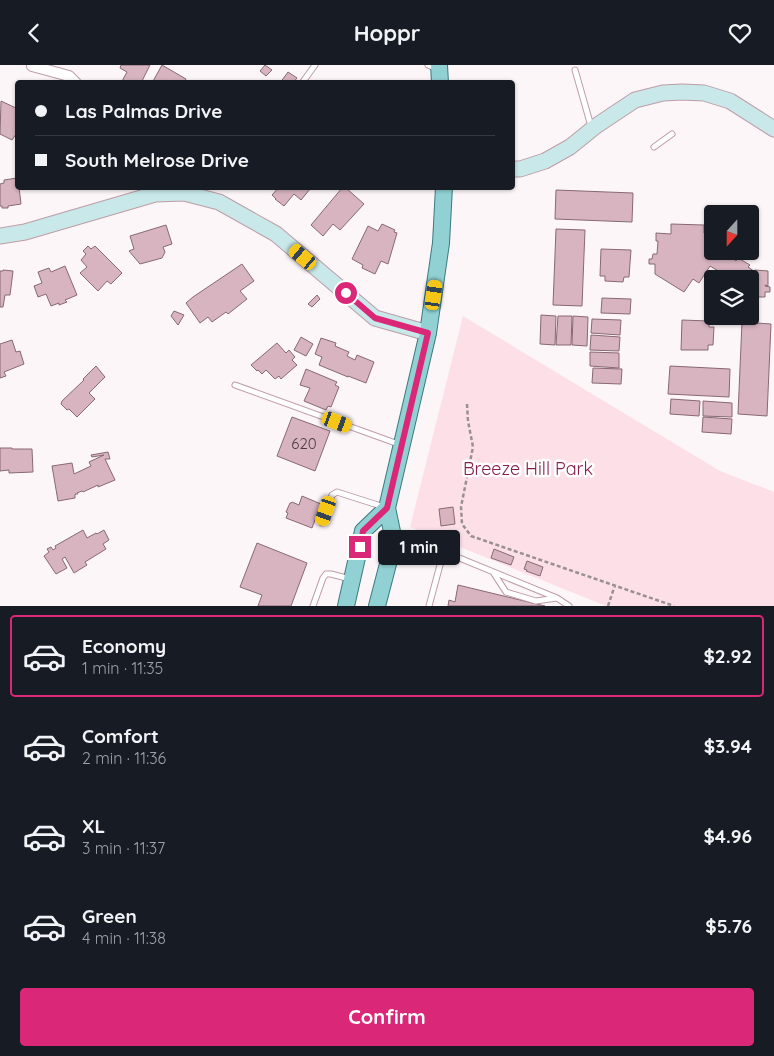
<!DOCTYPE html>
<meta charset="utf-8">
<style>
:root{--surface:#171b24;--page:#242831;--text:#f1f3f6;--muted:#9ea1a6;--line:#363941;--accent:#db2777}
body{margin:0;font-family:Quicksand,sans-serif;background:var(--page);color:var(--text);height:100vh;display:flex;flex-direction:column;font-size:19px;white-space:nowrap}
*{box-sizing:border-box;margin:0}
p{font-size:16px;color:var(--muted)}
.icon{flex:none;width:28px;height:28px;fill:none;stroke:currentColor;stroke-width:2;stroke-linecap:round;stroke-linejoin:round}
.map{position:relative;height:541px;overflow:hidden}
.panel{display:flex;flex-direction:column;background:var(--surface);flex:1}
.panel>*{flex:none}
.banner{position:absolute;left:15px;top:15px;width:500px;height:110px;border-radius:5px;box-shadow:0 1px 4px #0004;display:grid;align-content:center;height:110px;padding:0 20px;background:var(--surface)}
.needle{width:32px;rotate:201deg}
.controls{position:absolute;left:704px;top:140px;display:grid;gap:10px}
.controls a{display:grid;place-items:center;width:55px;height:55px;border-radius:5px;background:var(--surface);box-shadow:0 1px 4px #0004;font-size:25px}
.end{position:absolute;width:22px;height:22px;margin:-11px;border:6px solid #db2777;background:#fff;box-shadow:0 0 0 2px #fff}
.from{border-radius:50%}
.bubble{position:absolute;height:35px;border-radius:5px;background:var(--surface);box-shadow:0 1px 4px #0004;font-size:16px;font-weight:700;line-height:35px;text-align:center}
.car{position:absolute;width:15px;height:30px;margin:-15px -8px;border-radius:6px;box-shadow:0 0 4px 1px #0007;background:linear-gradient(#f5c518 24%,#345 0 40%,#f5c518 0 76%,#345 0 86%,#f5c518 0)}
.banner b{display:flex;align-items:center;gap:18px;height:48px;font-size:19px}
.banner b+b{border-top:1px solid var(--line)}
.banner i{width:12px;height:12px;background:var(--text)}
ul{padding:9px 0 0;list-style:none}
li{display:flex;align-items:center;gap:15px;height:82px;margin:0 10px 8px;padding:0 10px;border:2px solid transparent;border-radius:5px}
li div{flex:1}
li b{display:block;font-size:19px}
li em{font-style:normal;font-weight:700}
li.active{border-color:var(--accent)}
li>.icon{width:45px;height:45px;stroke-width:1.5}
.primary-button{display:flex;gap:10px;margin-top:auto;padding:10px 20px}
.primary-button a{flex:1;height:58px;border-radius:5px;background:var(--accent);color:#fff;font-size:20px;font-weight:700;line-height:58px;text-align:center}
header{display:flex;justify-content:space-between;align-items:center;height:65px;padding:0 20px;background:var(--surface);font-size:22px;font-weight:700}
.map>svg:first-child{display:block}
.green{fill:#fddfe8}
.building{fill:#d7b4bf;stroke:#886973}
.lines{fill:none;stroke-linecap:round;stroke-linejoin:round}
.lane-casing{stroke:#be9da7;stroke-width:7}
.street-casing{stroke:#be9da7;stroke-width:12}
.secondary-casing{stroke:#be9da7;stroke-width:17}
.primary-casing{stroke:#3a7a7f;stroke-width:18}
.path{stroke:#999093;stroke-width:2.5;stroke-dasharray:4 2.5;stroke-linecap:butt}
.lane{stroke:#fff;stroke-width:5}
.street{stroke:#fff;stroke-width:10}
.secondary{stroke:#c8e8e9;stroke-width:15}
.primary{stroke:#91d1d4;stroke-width:16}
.route{stroke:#db2777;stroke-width:6}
.labels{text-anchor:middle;stroke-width:5;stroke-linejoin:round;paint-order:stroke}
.number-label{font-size:15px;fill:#4d3b41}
.park-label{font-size:18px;fill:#851f4e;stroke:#fff}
</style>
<header><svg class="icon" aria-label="back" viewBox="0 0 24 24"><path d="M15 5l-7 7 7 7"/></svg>Hoppr<svg class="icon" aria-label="heart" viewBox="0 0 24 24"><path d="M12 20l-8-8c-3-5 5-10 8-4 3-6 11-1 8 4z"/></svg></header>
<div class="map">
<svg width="774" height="541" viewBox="0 0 774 541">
<rect width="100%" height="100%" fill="#fdf6f8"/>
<path class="green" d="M463 251 720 406 774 427V541H606L410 462Z"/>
<path class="building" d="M121 0H150L141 18H121L127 7 120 3Z
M162 0 186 14 184 18H152Z
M265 0 272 5 266 11 260 6Z
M288 7 297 13 293 18H280Z
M1 36 18 44V57L16 60 18 61V66L12 75 0 69Z
M17 113 18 122H19L21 139 8 141V143H2V141H0V119L4 118V115Z
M279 122H313L311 125 310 124 301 135 294 129 284 141 275 134H276L272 130Z
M342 123H346L364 139 340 165 333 159 323 171 311 160Z
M556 125 633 128 632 157 555 154Z
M382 159 395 165 394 167 397 168 388 199 381 196 375 209 362 203 363 200 352 194 368 161 378 166Z
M671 159 704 160V168L711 169V177L712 178V186H733L730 191 736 196 738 193 750 200 748 202 755 207V205L768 206V221L765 220V221L770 222V227H765V232H750V214H720V207L710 201 699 218 693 214 684 227 655 209V199H649V194H652L653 189H657L658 176H656V168L671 169Z
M166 160 172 179 163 182 165 187 162 193 140 199 129 186 134 184 130 171Z
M556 164 585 165 582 241 553 240Z
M88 181 91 184 95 181 122 208 111 219 107 216 98 226 80 208 87 202 81 195 86 189 83 186Z
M601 184 631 185 629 212H624L623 217 605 216V211H600Z
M242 199 254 216 240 226 247 234 228 249 226 247 212 257 208 252 200 258 186 238 193 232Z
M65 201 77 230 65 235 67 237 59 240V238L51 241 46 229 38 232 34 221 42 218 38 207 49 203 51 207Z
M3 205 13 206 10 230H5L3 242H0V206H3Z
M317 230 320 234 312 242 308 239Z
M602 233 631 234 630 249 601 248Z
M174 246 184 250 178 260 171 251Z
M541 250 556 251 555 280 540 279Z
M558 251H572L571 280H556Z
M573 251 588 252 587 281 572 280Z
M592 254 621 255 620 270 591 268Z
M682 255 709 256V262H714L713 280H708V285H681Z
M742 257 771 259 767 351 738 349Z
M591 270 620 272 619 286 590 285Z
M301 272 313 279 306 291 294 285Z
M321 273 336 278 335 281 349 287 347 291 355 295 357 290 374 297 366 318 348 311V312L319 300 322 292 315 289Z
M12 275 16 287 20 286 24 299 4 307 6 311 0 313V279Z
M277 278 286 288 289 285 295 292 292 295 297 300 281 314 279 311 275 314 266 305 262 309 258 305 257 306 251 300Z
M590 287 619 288V303L590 301Z
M96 301 105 312 89 328 95 334 77 352 69 344 67 345 61 339 62 336 84 315 83 314Z
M670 301 730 304 729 332 668 329Z
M593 303 622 304 621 319 592 318Z
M306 304 337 317 335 320 339 322 331 342 328 341 326 345 304 336 310 323 300 320Z
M671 334 700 336 699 351 670 349Z
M703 336 732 338V352L703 351Z
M292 352 330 366 315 406 277 391Z
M703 352 732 354 731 369 702 367Z
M0 383H12V384H32L33 407 9 408V405L0 406Z
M108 387 110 394H105L115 415 98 422V420L83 427 82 426 77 428 78 429H75V433L58 436 52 401 72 398 74 409 91 401 89 397 104 390 92 392 91 390Z
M302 431 321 439 312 463 286 453 288 448 286 447 290 438H291L292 437 299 440Z
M453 442 455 459 441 461 439 444Z
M83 465 87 473 96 468 97 469 104 465 109 475 103 479 106 484 85 497 87 500 74 508 65 492 62 494 67 503 56 509 44 491 49 487 47 484 51 482 53 485 56 483 55 481Z
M257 478 307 498 291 541H258L262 530 240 522Z
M494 484 514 492 511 500 491 493Z
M527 496 543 502 540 511 526 506 527 505 524 504Z
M458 520 545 541H448L449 535 455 537Z"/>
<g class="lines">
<defs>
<path id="lane" d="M428 0 437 4
M575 5 591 61
M302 18 315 0
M654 82 672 69
M235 320 401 380
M322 458 332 430 337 427 384 442
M493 507 506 527 536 536 557 533
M313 541 323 513 326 509H331L350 514
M429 541 440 500 443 493 448 491 457 492 557 533 569 541"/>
<path id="street" d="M32 1 69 11 76 18"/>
<path id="secondary" d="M512 104H520L545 96 570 82 596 61 635 35 663 28 682 27 704 28 730 36 774 64
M0 171 25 167 155 129 184 128 219 137 276 169 375 253 428 268"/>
<path id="primary" d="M439 0 440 18
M346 541 363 466 387 443
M377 541 394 476 387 443 428 268 441 178 444 122"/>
</defs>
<use href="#lane" class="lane-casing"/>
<use href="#street" class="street-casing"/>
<use href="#secondary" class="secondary-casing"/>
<use href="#primary" class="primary-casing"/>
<path class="path" d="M467 339 468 356 473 382 461 442 462 459 471 471 674 541
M608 541 615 520"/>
<use href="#lane" class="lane"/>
<use href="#street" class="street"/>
<use href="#secondary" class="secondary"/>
<use href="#primary" class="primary"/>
</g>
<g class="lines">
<path class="route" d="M346 228 375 253 428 268 387 443 363 466 360 482"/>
</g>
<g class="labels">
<g class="number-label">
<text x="304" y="384">620</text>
</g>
<g class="park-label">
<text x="528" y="410">Breeze Hill Park</text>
</g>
</g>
</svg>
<div class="controls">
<a><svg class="needle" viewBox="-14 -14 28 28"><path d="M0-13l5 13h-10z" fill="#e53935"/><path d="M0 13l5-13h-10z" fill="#9ea1a6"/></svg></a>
<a><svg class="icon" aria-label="layers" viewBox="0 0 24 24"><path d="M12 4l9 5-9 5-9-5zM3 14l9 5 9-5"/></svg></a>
</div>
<i class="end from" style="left:346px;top:228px"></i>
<i class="end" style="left:360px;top:482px"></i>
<div class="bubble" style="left:378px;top:465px;width:82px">1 min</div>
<i class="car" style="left:303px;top:192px;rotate:310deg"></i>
<i class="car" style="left:434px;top:230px;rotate:8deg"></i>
<i class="car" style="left:337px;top:357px;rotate:110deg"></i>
<i class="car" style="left:326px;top:446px;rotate:199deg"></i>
<div class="banner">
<b><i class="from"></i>Las Palmas Drive</b>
<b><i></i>South Melrose Drive</b>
</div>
</div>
<section class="panel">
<ul>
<li class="active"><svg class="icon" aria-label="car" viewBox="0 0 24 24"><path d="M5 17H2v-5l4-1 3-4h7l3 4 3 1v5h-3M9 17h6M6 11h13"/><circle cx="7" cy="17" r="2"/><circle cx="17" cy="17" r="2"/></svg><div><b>Economy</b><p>1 min · 11:35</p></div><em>$2.92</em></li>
<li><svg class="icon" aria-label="car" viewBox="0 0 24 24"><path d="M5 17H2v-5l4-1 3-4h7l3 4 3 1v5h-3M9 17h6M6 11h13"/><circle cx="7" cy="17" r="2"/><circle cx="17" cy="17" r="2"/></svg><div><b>Comfort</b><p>2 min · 11:36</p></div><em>$3.94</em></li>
<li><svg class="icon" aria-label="car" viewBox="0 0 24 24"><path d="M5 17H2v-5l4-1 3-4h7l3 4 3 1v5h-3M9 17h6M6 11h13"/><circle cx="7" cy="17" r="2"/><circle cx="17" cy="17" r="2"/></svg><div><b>XL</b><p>3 min · 11:37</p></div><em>$4.96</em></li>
<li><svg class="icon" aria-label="car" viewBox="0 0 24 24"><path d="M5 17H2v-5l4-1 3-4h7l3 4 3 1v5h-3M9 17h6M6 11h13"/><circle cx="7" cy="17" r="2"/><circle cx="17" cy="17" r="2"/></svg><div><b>Green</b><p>4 min · 11:38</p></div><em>$5.76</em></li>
</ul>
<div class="primary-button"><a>Confirm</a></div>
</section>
